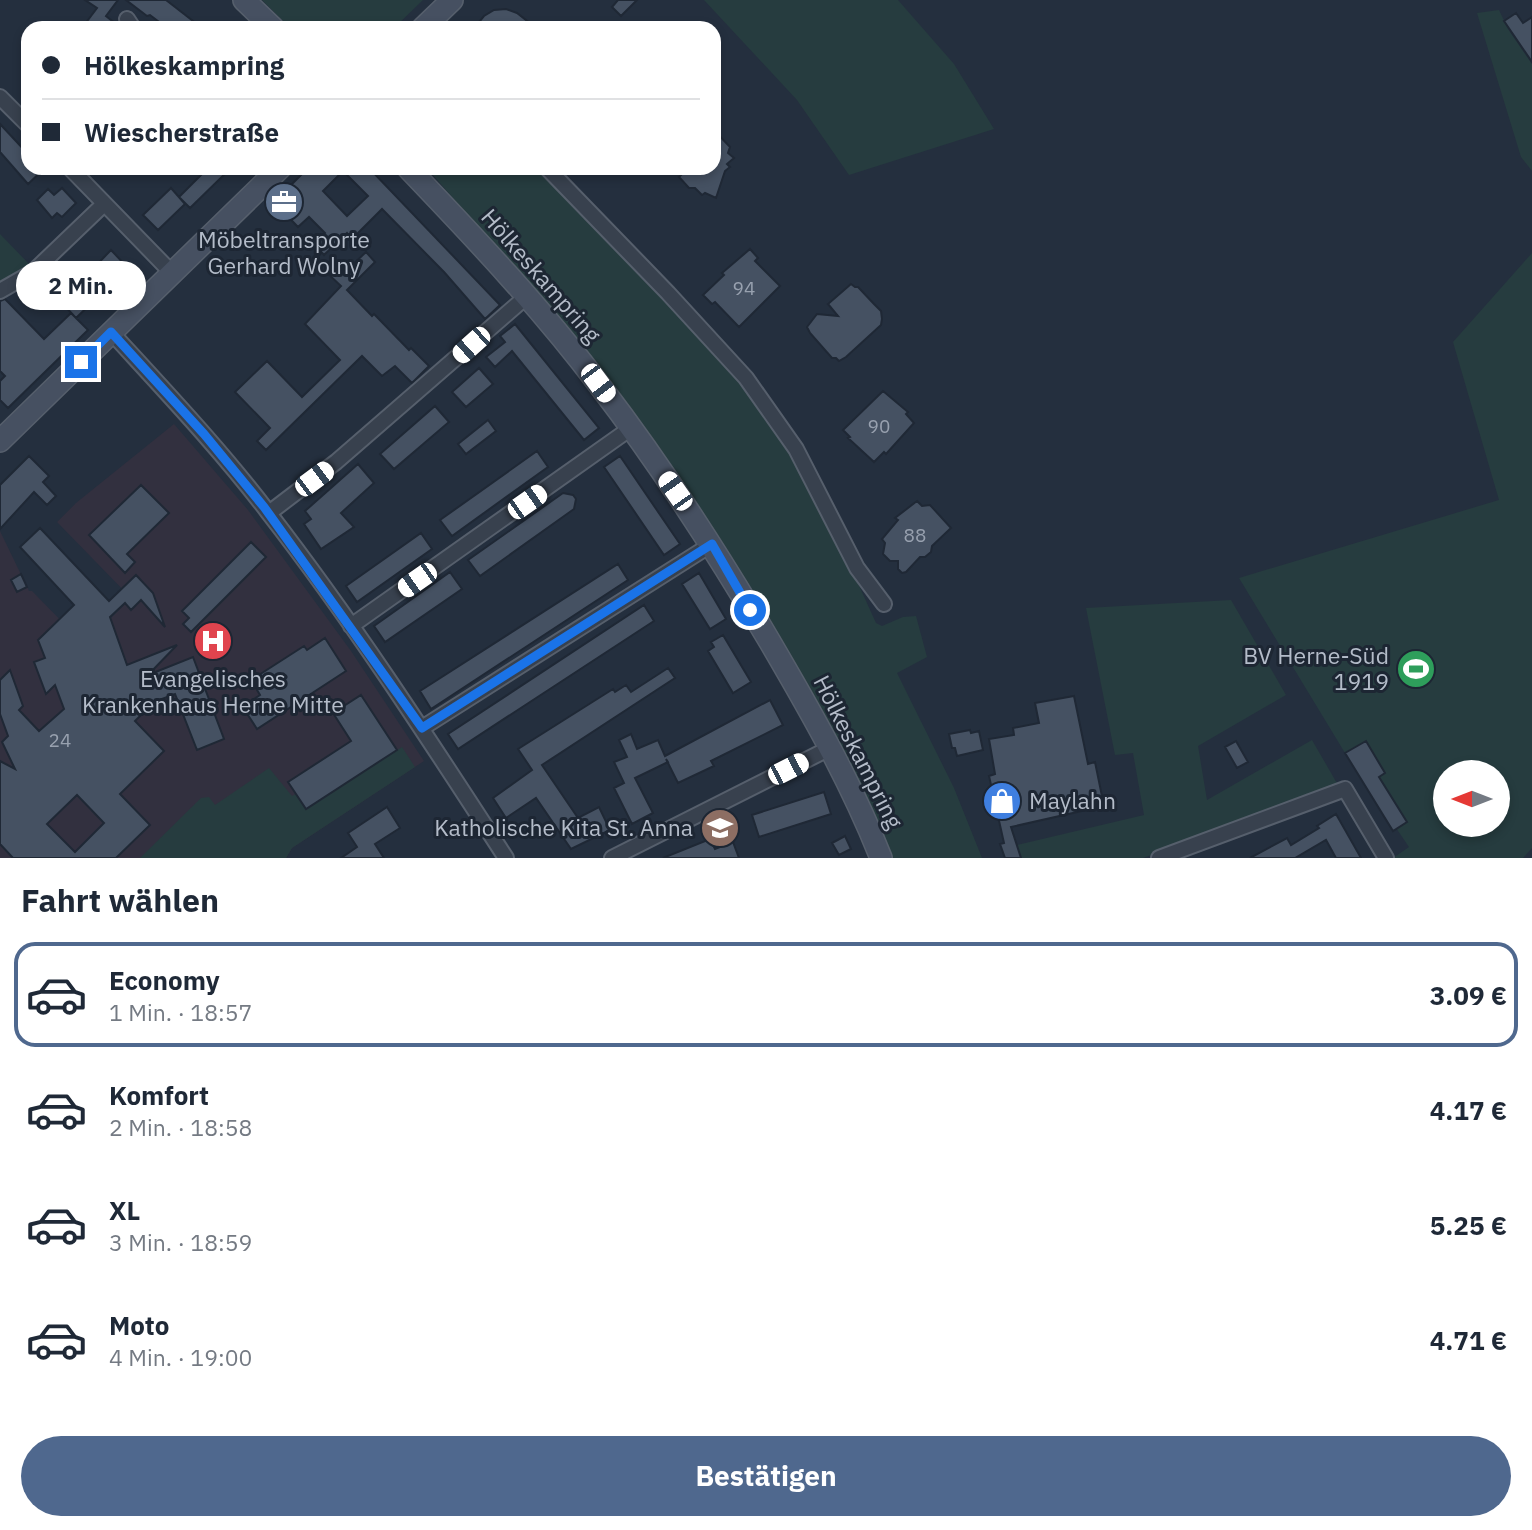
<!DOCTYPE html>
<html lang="de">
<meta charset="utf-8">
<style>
:root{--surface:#fff;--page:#f6f6f7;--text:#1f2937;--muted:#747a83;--line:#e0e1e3;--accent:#4f688e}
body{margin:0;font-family:"IBM Plex Sans",sans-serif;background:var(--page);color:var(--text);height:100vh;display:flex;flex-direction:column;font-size:26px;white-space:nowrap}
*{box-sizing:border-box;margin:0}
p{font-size:23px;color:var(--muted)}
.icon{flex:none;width:38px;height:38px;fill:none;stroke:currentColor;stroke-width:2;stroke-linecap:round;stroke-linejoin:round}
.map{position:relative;height:858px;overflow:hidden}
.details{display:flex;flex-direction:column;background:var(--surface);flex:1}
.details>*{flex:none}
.guide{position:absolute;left:21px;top:21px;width:700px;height:154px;border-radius:21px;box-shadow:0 4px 10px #0003;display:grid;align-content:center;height:154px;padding:0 21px;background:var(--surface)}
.needle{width:46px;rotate:270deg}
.controls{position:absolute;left:1433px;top:760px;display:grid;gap:14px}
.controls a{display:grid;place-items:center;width:77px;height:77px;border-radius:50%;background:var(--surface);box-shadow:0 4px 10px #0003;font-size:35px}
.end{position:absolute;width:32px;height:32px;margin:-16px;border:9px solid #1a73e8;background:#fff;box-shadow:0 0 0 4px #fff}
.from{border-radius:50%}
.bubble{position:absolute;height:49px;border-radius:24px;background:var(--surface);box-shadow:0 4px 10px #0003;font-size:23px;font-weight:700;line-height:49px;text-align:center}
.car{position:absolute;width:21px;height:42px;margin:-21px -10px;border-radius:9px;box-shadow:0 0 5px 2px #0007;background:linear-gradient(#fff 24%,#345 0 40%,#fff 0 76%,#345 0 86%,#fff 0)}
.guide b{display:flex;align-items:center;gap:24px;height:66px;font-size:26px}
.guide b+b{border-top:2px solid var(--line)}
.guide i{width:18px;height:18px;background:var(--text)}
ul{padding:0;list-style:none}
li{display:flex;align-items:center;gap:21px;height:105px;margin:0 14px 10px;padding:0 7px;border:4px solid transparent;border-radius:21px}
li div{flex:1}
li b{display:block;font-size:26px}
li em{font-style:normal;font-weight:700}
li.on{border-color:var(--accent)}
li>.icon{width:63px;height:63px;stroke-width:1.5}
h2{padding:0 21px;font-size:32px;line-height:84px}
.cta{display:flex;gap:14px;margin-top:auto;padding:14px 21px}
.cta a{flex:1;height:80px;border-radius:42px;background:var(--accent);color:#fff;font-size:28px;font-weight:700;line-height:80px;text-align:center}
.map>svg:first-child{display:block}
.medical{fill:#32303f}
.green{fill:#263c3f;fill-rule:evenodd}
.building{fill:#455162;stroke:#1f2835;stroke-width:2;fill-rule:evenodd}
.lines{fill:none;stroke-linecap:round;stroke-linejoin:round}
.street-casing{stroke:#565f6c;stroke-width:18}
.secondary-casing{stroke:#565f6c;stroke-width:24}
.street{stroke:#38414e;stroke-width:14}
.secondary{stroke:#465061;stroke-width:21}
.route{stroke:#1a73e8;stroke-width:9}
.labels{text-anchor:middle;stroke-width:6;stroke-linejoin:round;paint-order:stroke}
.number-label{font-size:19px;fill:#98a1af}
.poi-label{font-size:23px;fill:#b4bcc9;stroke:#1d2633}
.street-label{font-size:23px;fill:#b4bcc9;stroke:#1d2633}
</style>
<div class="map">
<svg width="1532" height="858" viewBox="0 0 1532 858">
<rect width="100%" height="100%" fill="#242f3e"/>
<path class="medical" d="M174 424 248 510 351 651 424 761 292 848 286 858H0V531L29 591H32L81 641 95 634 131 598 57 522 76 503Z"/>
<path class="green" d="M262 0H423L394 28H290Z
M704 0H898L954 64 994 129 849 175 797 100Z
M1499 10 1508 29 1532 64V171L1521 157 1477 13Z
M427 168H536L678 313 728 368 763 413 796 461 832 526 876 623 882 626 903 617 916 616 927 657 897 673 954 788 982 858H890L821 708 619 394 602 371Z
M0 234 29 264 0 282Z
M1532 253V848L1523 858H1393L1409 847 1345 753 1239 578 1499 500 1453 342ZM1446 772H1498V824H1446Z
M1231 600 1286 695 1198 746 1207 800 1312 740 1338 785 1222 830 1143 858H1021L1017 845 1144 815 1133 753 1115 755 1086 608Z
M402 747 415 767 292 848 286 858H140L201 798 209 797 215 805 269 768 292 796 296 794 307 809Z"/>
<path class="building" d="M85 0H118L106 16 121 28H82L97 8Z
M126 0H166L202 28H167L150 15 147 16Z
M618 0H637L621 16 612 7Z
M506 9 517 13 536 28H474L484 16 494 10Z
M1516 13 1523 23 1532 17V62L1504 21Z
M0 124 28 154V168H45L28 184 0 152Z
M714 130 730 147 728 153 734 158 727 164 730 167 725 171 716 198 705 193 702 195 695 188H689L679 177 688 168H714Z
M208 168H231L190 208 179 197Z
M308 168H369L500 305 485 319 444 272 382 209 352 239 347 233 324 255 314 244 325 233 309 217 298 227 274 202ZM343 171 368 196 347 216 323 191Z
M62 188 76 203 62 217 57 213 52 218 37 200 48 189 54 195Z
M171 188 185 204 158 230 143 215Z
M750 249 758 258 755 261 780 286 739 327 715 302 712 304 703 295 724 275 722 273Z
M111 250 128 268 76 318 61 302Z
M366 252 375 262 347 290 372 316 374 314 409 350 411 348 429 366 412 383 395 366 382 376 362 356 266 450 257 441 270 428 235 392 267 361 302 397 340 360 305 324 341 286 325 271 333 263 344 273Z
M851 284 855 287H858L874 304 881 311 882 319 881 325 846 357 839 361 836 358H832L810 333 807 327 817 314 838 316 828 304Z
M5 299 44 339 71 313 88 330 8 408 0 400V381L5 376 0 371V301Z
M515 324 599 428 584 440 512 351 495 367 486 357 505 342 500 336Z
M479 368 493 384 466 407 452 392Z
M883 391 908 412 906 414 914 423 886 454 884 452 874 462 848 438 850 437 843 430Z
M435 406 449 422 394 469 380 454Z
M488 420 496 431 466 454 458 444Z
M537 451 548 467 452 536 440 520Z
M29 456 49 476 43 482 56 496 47 505 34 492 0 529V485Z
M620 456 680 544 664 555 604 467Z
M358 464 374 483 341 513 354 527 321 549 304 524 311 519 305 511Z
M141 485 169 513 127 554 135 562 125 573 89 535Z
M563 493 573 495 576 499 574 509 480 576 468 560Z
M917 501 922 506 930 505 951 528 932 546 931 552 925 557H920L906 572 902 573 898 569V561H890L883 554 885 543 882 539 898 520 895 518Z
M40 528 109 601 136 575 153 593 165 627 141 600 131 610 125 603 110 617 127 665 177 645 148 675 193 657 224 739 197 750 175 694 143 706 145 711 135 721 164 751 120 794 150 825 116 858H13L0 844V761L15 769 2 742 8 736 0 714V680L10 670 23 706 19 710 39 731 64 709 55 685 46 694 34 662 45 658 38 640 74 605 20 547ZM77 795 104 823 75 852 47 824Z
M421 533 432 549 357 602 346 586Z
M251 542 266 557 191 632 183 624 189 618 182 611Z
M618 564 628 580 431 709 420 691Z
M450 572 462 589 385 642 374 626Z
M699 573 726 619 710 629 682 584Z
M21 574 27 587 17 592 11 580Z
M644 605 654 621 458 749 448 734Z
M723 635 751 682 733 693 708 651 714 647 711 642Z
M325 638 346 671 257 729 246 712 255 707 251 701 260 695 251 680 304 646 307 650Z
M668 668 675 678 542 765 578 818 599 807 610 830 571 849 536 798 506 818 493 798 532 770 518 749 613 689 615 692 626 685 631 692Z
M361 695 397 750 306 809 288 782 351 741 333 713Z
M1074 696 1088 764 1095 762 1104 806 1011 827 1021 858H1005L1000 844 1004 843 989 776 995 774 989 739 1014 735 1013 728 1039 723 1035 703Z
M770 700 783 725 711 761 714 766 678 783 666 759 668 762 635 778 653 813 632 824 614 788 624 783 614 762 627 757 619 740 631 734 637 749 658 740 665 756Z
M970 730 971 733 979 731 983 750 957 756 955 748H952L949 734Z
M1236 741 1248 762 1237 768 1225 747Z
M1366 741 1385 773 1379 777 1407 822 1393 831 1345 753Z
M824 792 831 814 759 837 752 815Z
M387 807 400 828 375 844 384 858H341L357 847 348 833Z
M1336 814 1361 858H1336L1326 840 1295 858H1250L1287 838 1291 845 1319 828 1317 826Z
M845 836 851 849 839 855 832 843Z
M710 839 715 849 733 842 739 858H663Z"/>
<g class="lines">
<defs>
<path id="street" d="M127 19 133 28
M0 97 28 125
M70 168 172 273
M547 168 668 293 746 378 796 449 857 568 884 604
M0 291 33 272 104 204
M111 332C165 391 220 449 268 512 354 623 430 741 506 858
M269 513 336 462 526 297
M351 626 631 428
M422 728 712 544
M612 858 830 748
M1159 858 1345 789 1386 858"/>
<path id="secondary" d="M244 0 273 28
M423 28 452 0
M408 168C475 238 542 309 600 386 663 468 718 554 770 642 811 712 851 782 881 858
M0 441 280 168"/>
</defs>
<use href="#street" class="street-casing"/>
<use href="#secondary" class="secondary-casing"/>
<use href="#street" class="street"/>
<use href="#secondary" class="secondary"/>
</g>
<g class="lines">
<path class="route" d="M81 362 111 332 204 434 264 507 422 728 712 544 750 610"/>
</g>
<defs>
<symbol id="office-disc" viewBox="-11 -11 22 22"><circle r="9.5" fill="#5c6f8a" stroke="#1d2633"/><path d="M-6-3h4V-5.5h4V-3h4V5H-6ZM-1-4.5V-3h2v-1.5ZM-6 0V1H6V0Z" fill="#fff"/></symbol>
<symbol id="hospital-disc" viewBox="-11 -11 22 22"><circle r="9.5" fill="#e0444e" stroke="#1d2633"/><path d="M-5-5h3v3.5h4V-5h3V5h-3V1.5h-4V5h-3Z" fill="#fff"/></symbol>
<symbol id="stadium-disc" viewBox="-11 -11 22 22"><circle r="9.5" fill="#2e9e5b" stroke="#1d2633"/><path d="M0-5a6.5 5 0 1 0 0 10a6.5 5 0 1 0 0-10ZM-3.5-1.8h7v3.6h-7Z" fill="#fff"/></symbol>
<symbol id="shop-disc" viewBox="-11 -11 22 22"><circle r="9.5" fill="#3f7fe0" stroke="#1d2633"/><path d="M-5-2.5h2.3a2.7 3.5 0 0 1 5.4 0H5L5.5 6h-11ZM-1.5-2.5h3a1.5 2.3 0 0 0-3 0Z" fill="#fff"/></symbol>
<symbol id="school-disc" viewBox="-11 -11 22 22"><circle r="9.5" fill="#8d6e63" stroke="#1d2633"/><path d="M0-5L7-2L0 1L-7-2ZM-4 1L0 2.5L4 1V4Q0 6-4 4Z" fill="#fff"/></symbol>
</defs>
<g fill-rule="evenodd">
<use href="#office-disc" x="262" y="180" width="44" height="44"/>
<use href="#hospital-disc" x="191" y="619" width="44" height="44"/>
<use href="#stadium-disc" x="1394" y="647" width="44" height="44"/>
<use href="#shop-disc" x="980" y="779" width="44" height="44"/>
<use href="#school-disc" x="698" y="806" width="44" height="44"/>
</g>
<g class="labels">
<g class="number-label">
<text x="744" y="295">94</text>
<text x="879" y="433">90</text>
<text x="915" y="542">88</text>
<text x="60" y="747">24</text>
</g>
<g class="poi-label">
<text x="284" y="248">Möbeltransporte<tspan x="284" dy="26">Gerhard Wolny</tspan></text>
<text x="1389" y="664" text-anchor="end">BV Herne-Süd<tspan x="1389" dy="26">1919</tspan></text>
<text x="213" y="687">Evangelisches<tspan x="213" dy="26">Krankenhaus Herne Mitte</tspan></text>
<text x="1029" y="809" text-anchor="start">Maylahn</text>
<text x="693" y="836" text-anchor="end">Katholische Kita St. Anna</text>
</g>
<g class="street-label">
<text transform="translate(541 276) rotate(49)" y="8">Hölkeskampring</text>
<text transform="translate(858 752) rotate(63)" y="8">Hölkeskampring</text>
</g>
</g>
</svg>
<div class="controls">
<a><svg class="needle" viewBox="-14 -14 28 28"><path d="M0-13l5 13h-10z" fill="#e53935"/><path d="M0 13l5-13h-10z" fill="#747a83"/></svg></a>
</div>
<i class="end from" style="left:750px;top:610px"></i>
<i class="end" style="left:81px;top:362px"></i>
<div class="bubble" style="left:16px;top:261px;width:130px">2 Min.</div>
<i class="car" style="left:471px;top:345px;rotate:228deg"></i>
<i class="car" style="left:598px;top:383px;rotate:143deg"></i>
<i class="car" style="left:314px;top:479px;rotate:53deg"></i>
<i class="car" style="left:675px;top:491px;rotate:325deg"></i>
<i class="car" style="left:527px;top:502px;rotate:55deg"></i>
<i class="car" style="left:417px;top:580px;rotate:235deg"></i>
<i class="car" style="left:788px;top:769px;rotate:63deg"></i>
<div class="guide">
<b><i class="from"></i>Hölkeskampring</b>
<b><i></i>Wiescherstraße</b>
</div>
</div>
<section class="details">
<h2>Fahrt wählen</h2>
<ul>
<li class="on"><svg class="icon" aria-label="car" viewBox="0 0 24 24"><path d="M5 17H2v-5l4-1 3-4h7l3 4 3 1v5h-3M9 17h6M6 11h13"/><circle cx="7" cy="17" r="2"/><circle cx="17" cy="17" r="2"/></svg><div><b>Economy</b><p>1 Min. · 18:57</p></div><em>3.09 €</em></li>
<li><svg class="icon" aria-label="car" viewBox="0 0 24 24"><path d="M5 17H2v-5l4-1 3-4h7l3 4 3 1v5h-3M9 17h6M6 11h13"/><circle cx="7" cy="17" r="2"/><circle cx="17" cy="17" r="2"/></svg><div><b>Komfort</b><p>2 Min. · 18:58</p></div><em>4.17 €</em></li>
<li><svg class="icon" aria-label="car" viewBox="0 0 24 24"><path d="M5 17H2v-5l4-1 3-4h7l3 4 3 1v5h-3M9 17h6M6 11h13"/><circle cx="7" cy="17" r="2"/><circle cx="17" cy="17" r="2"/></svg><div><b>XL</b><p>3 Min. · 18:59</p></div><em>5.25 €</em></li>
<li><svg class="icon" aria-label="car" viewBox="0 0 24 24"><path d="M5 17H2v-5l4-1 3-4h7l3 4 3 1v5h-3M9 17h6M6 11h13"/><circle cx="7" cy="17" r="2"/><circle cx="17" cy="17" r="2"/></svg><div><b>Moto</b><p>4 Min. · 19:00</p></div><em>4.71 €</em></li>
</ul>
<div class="cta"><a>Bestätigen</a></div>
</section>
